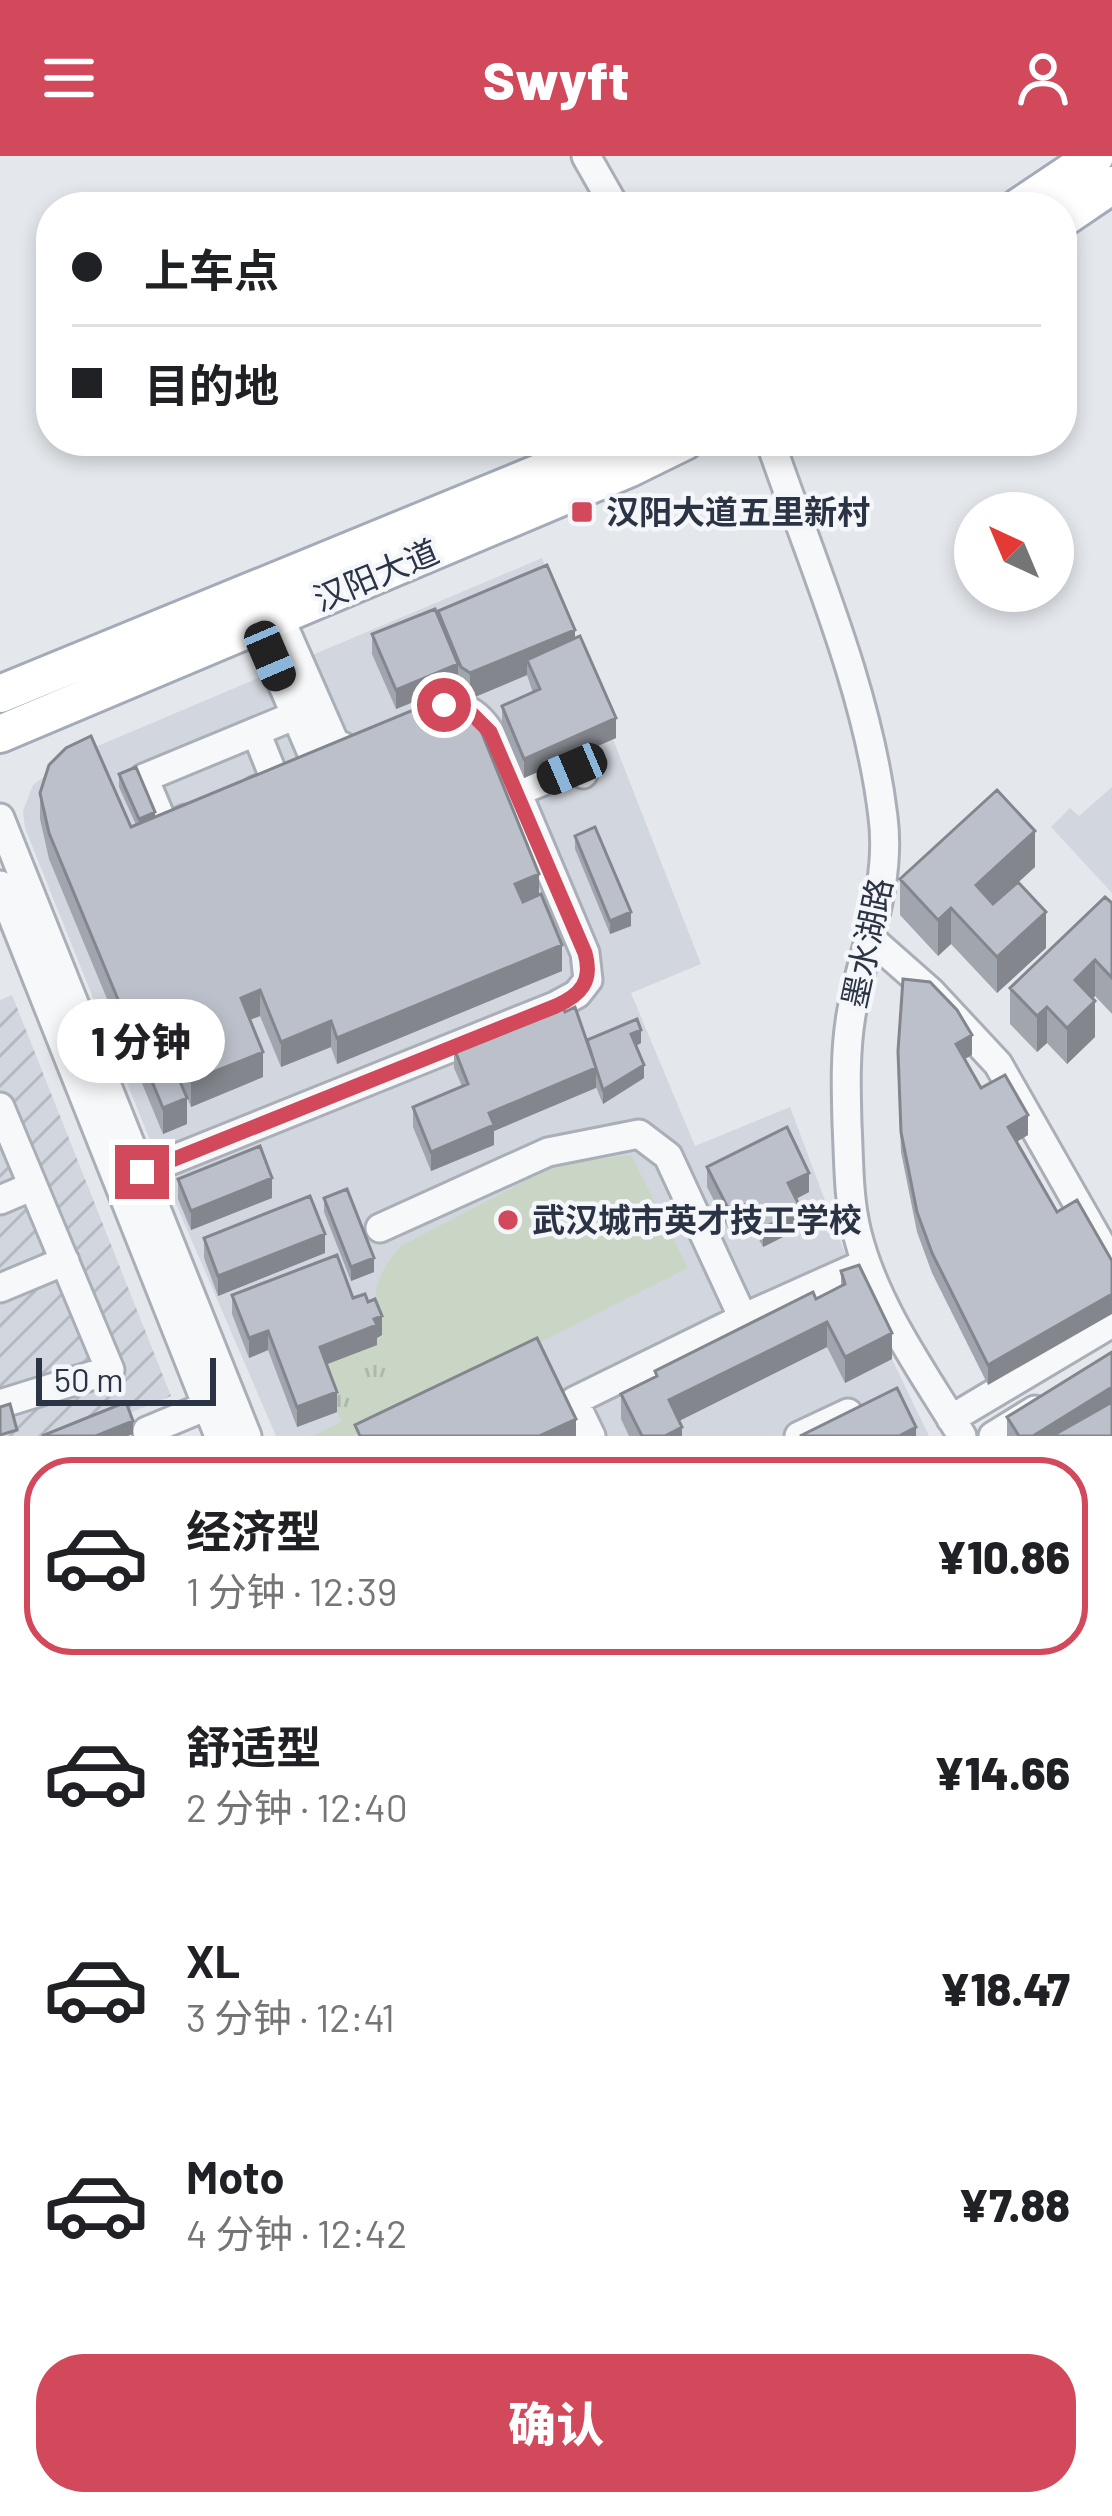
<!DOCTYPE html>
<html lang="zh">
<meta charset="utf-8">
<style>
:root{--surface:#fff;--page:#f2f2f2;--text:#202124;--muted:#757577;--line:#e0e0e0;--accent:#d1495b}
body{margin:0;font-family:Barlow,"Noto Sans SC",sans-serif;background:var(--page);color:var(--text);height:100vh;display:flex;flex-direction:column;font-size:45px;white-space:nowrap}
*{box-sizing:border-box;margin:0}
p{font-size:39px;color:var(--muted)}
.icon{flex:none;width:66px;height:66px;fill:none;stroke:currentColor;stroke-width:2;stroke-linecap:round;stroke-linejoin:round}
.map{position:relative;height:1280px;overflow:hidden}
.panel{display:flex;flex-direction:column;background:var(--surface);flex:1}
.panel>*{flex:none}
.hud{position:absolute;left:36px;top:36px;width:1041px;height:264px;border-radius:48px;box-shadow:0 6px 18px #0003;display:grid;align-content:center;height:264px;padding:0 36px;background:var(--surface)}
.needle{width:78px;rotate:316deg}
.tools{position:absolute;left:954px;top:336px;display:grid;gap:24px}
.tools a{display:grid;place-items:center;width:120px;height:120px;border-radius:50%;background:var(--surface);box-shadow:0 6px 18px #0003;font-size:60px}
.scale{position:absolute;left:36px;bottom:30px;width:180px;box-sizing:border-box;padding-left:12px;border:6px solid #2b3445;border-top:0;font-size:33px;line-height:42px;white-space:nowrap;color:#2b3445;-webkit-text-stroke:9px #f4f6f9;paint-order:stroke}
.end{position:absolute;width:54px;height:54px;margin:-27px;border:15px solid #d1495b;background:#fff;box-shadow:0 0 0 6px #fff}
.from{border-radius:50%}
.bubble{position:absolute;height:84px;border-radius:42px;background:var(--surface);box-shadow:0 6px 18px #0003;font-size:39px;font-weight:800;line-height:84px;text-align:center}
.car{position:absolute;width:36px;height:72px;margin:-36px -18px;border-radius:15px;box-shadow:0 0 9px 3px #0007;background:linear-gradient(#222 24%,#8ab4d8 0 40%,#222 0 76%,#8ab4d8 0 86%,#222 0)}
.hud b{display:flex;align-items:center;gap:42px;height:114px;font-size:45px}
.hud b+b{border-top:3px solid var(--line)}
.hud i{width:30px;height:30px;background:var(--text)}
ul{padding:21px 0 0;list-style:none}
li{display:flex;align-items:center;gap:36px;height:198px;margin:0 24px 18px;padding:0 12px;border:6px solid transparent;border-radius:48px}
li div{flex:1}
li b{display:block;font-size:45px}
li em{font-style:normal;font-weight:800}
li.selected{border-color:var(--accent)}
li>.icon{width:108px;height:108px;stroke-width:1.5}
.button{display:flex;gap:24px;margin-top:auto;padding:24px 36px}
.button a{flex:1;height:138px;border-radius:48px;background:var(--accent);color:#fff;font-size:48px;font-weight:800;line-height:138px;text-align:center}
header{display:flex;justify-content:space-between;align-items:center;height:156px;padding:0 36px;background:var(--accent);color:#fff;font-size:54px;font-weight:800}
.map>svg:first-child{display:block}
.built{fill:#d2d6de}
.industrial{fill:url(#industrial-furrows)}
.grass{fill:url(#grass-tufts)}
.pitch{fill:#c9d6c5}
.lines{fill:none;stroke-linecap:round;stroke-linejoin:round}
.minor-casing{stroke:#a9aeb7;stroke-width:33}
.major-casing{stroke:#a3abb8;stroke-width:42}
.minor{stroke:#f7f8fa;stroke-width:27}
.major{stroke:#fff;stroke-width:36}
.wall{fill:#a1a5ae}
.shaded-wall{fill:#83868d}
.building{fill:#bbc0ca;stroke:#83868d;stroke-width:3}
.route{stroke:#d1495b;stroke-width:15}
.poi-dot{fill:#d1495b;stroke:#f4f6f9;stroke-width:4.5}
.labels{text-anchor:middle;stroke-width:9;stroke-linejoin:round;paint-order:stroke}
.poi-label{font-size:33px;font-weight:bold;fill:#2b3445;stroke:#f4f6f9;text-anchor:start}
.street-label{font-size:33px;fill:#2b3445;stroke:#f4f6f9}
</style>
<header><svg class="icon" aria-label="menu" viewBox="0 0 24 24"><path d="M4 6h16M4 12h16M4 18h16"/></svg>Swyft<svg class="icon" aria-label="person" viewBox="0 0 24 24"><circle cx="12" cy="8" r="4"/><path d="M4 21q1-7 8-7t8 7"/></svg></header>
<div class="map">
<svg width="1112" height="1280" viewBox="0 0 1112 1280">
<defs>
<pattern id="industrial-furrows" width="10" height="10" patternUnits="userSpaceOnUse" patternTransform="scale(3)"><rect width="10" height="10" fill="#d2d6de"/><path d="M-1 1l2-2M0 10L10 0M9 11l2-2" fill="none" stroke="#b4b8c0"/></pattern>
<pattern id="grass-tufts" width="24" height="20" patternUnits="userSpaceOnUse" patternTransform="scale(3)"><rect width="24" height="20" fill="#c9d6c5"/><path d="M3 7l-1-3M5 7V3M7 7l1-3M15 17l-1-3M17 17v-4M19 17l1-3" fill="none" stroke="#adb8ab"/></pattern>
</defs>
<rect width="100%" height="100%" fill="#e4e7ec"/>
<path class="built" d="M542 402 701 808 631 837 695 990 790 951 859 1135 929 1280H276L170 1034 25 672 23 655 33 629 67 603Z
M1112 631V737L1051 671 1070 652 1079 660Z"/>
<path class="industrial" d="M12 839 171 1240 74 1280H0V844Z"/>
<path class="grass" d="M382 1180 410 1232 341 1266 320 1211 376 1189 374 1182Z"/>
<path class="pitch" d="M631 999 688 1112 353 1280H313L410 1232C381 1178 353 1143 401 1090L548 1013 565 1007Z"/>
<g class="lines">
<defs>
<path id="minor" d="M586 0 615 51
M770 285C812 407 868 533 883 661 892 730 863 792 851 859 845 895 846 931 847 968 849 1004 848 1042 857 1077 875 1150 923 1216 962 1280
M279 460 337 592
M257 469 314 602 342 590
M439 551C488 542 501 601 517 636
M255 635 276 626 256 576
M0 662 247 1280
M186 663 165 672 144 622 318 550
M0 729 219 1280
M870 782 930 835 998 908 1112 1108
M0 951 110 1214 0 1248
M142 1016 555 850 577 838 588 824 585 797 517 636 572 613 583 618
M0 1044 33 1030
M380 1072 548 996 639 978 668 1000 743 1162
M0 1132 65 1105
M951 1263 1112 1167
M149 1280 147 1275 207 1250
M591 1280 574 1245 743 1162 866 1107
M799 1280 848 1257
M993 1280 1035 1254"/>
<path id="major" d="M1019 51 1095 0
M1062 63 1112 29
M0 538 561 308 607 285
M0 578 628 313 685 285"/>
</defs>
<use href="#minor" class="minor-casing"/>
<use href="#major" class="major-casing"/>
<use href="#minor" class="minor"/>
<use href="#major" class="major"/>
</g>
<path class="wall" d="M438 455 575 482 616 582 524 622 502 570V550L533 537 527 519 470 543 467 541 539 739 562 815 337 908 331 891 281 911 260 860 250 864 263 921 191 951 169 897 187 968 163 978 49 703 40 663V637L131 671 136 669 119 631V618L155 661 461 535 458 527 396 553 372 498V478L438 461Z
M575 680 631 770 610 778 575 693Z
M1035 711 1018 726 1046 792 997 837 951 788 938 800 900 759V723Z
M1112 747V858L1095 840 1093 843 1095 881 1067 908 1047 887 1037 896 1010 868V832Z
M565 856 587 884 641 887 636 890 644 922 603 948 596 931 494 975V989L431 1015 413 971V951L462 930 454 912V892Z
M972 899 964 903 981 932 1028 979 1016 986 988 1229 932 1117 917 1076 901 996 898 915Z
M707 1011 809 1036 796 1043 801 1072 763 1091 750 1066 730 1076 707 1031Z
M178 1023 272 1042 191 1074 178 1043Z
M324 1042 374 1116 351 1125 324 1056Z
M204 1082 325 1097 218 1140 204 1102Z
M841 1115 892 1203 845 1227 827 1191 679 1265 682 1280H629L621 1263V1238L655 1221V1215L841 1130Z
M232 1139 353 1142 382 1179 377 1182V1189L326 1208 337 1256 297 1271 268 1194 249 1202 232 1158Z
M1007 1261 1112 1280H1007Z"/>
<path class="shaded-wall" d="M575 474V499L527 504V519L470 543V517Z
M458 508V528L396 553V534Z
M616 562V582L524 622V603Z
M155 656V669L139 676V663Z
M1035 675V711L976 765V729Z
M539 718V743L515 753V728Z
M951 752V788L938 800V764Z
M631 756V770L610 778V765Z
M1046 756V792L997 837V801Z
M562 789V815L337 908V882Z
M1095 804V840L1075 860V824Z
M260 834V860L241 867V842Z
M1095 845V881L1067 908V872Z
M1047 851V887L1037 896V860Z
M331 865V891L281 911V886Z
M169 871V897L159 876Z
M641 874V887L631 892V878Z
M972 879V899L956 908V888Z
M263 896V921L191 951V925Z
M644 909V922L603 948V934Z
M596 912V932L494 975V989L431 1015V996L489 957Z
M187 942V968L163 978V952Z
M1028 959V979L1008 991V971Z
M809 1017V1036L788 1047V1027Z
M272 1022V1042L191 1074V1055Z
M750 1046V1066L730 1076V1056Z
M801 1053V1072L763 1091V1072Z
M325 1078V1097L218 1140V1120Z
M374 1102V1116L351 1125V1111Z
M1112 1138V1158L988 1229V1209Z
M382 1160V1179L377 1182V1189L320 1211V1191Z
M827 1166V1191L669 1270V1244Z
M268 1175V1194L249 1202V1182Z
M892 1177V1203L845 1227V1201Z
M1112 1231V1251L1065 1280H1033Z
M337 1236V1256L297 1271V1251Z
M576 1263V1280H539Z
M133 1265V1278L128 1280H96Z
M682 1271V1280H665Z
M916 1271V1280H899Z"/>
<path class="building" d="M547 409 575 474 470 517 461 511 438 455Z
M435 453 458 508 396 534 372 478Z
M580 480 616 562 524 603 502 550 540 533 527 504Z
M464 533 539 718 515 728 523 746 541 738 562 789 337 882 331 865 281 886 260 834 241 842 263 896 191 925 169 871 159 876 187 942 163 952 49 677 40 637 49 609 66 592 91 580 131 671Z
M136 611 155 656 139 663 119 618Z
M997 634 1035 675 976 729 993 748 1018 726 1046 756 997 801 951 752 938 764 900 723Z
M595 671 631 756 610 765 575 680Z
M1105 741 1112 747V822L1095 804 1075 824 1095 845 1067 872 1047 851 1037 860 1010 832Z
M903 823 930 826 957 854 972 879 956 888 981 932 1005 919 1028 959 1008 971 1057 1056 1077 1044 1112 1105V1138L988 1209 932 1097 917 1056 901 976 898 895Z
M561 847 565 856 575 851 596 912 489 957 494 969 431 996 413 951 468 928 454 892Z
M637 863 641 874 631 878 644 909 603 934 587 884Z
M787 971 809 1017 788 1027 801 1053 763 1072 750 1046 730 1056 707 1011Z
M260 990 272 1022 191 1055 178 1023Z
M347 1033 374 1102 351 1111 324 1042Z
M310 1040 325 1078 218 1120 204 1082Z
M337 1099 353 1142 365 1138 368 1146 375 1143 382 1160 374 1163 377 1169 320 1191 337 1236 297 1251 268 1175 249 1182 232 1139Z
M859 1109 892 1177 845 1201 827 1166 669 1244 682 1271 665 1280H642L621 1238 657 1220 655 1215 813 1136 816 1143 845 1128 841 1115Z
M537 1182 576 1263 539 1280H360L355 1269Z
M1112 1196V1231L1033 1280H1019L1007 1261Z
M897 1232 916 1271 899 1280H800Z
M126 1246 133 1265 96 1280H42Z
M1112 1246V1280H1052Z
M10 1248 17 1274 0 1279V1251Z"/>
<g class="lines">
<path class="route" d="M142 1016 556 850C581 839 593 825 585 797L490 576 466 552 444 549"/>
</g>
<g class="poi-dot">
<rect x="570" y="344" width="24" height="24" rx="6"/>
<circle cx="508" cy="1064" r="12"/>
</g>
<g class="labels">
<g class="poi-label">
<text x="606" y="368">汉阳大道五里新村</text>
<text x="532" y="1076">武汉城市英才技工学校</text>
</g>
<g class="street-label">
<text transform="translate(376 419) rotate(-23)" y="12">汉阳大道</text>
<text transform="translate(867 787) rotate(-78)" y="12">墨水湖路</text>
</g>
</g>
</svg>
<div class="tools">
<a><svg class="needle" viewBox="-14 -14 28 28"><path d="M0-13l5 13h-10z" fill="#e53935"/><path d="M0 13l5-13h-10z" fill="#757577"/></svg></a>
</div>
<div class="scale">50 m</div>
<i class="end from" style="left:444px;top:549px"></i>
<i class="end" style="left:142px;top:1016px"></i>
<div class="bubble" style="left:57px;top:843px;width:168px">1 分钟</div>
<i class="car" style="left:270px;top:500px;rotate:157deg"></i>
<i class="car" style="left:572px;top:613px;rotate:247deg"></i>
<div class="hud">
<b><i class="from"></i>上车点</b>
<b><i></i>目的地</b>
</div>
</div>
<section class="panel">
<ul>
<li class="selected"><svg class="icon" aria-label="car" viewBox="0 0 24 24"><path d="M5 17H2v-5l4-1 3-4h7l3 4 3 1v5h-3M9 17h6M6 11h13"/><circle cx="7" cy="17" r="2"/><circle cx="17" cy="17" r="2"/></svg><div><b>经济型</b><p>1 分钟 · 12:39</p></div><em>¥10.86</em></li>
<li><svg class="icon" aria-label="car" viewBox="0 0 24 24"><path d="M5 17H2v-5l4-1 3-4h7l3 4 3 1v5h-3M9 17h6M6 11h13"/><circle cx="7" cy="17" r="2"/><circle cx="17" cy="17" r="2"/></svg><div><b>舒适型</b><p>2 分钟 · 12:40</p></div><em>¥14.66</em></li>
<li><svg class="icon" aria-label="car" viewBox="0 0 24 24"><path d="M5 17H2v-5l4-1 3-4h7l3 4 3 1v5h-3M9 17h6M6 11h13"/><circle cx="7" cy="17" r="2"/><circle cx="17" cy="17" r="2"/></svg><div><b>XL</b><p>3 分钟 · 12:41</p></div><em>¥18.47</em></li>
<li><svg class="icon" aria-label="car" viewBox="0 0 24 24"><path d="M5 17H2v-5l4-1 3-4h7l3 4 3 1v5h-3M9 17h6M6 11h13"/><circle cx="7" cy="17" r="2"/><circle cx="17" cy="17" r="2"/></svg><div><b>Moto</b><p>4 分钟 · 12:42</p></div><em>¥7.88</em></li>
</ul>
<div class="button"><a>确认</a></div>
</section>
